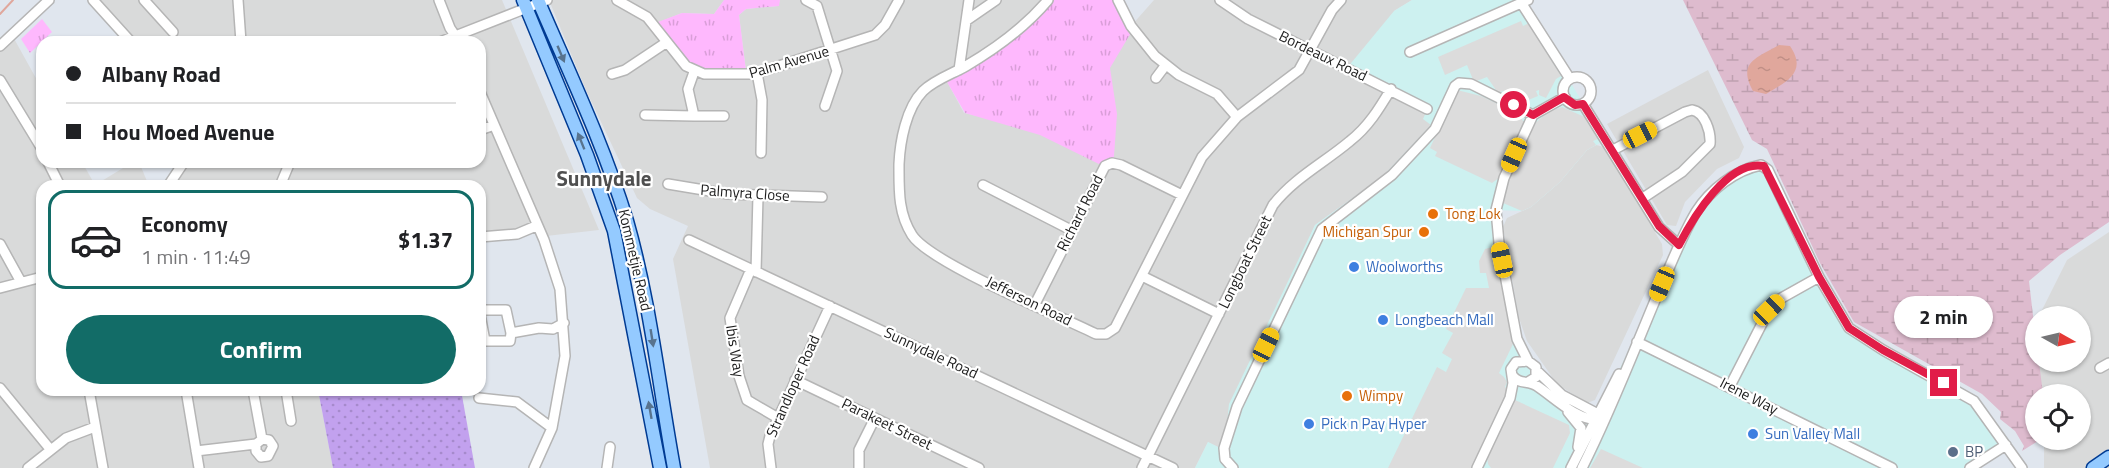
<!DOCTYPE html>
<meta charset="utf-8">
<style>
:root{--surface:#fff;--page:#f2f2f2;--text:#202124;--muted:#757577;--line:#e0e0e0;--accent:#126c67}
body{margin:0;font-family:"Titillium Web",sans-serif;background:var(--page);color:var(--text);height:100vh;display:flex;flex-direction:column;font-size:22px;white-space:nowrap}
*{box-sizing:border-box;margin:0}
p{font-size:20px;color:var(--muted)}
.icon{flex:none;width:33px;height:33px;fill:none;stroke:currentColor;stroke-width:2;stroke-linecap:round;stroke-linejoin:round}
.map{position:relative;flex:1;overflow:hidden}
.details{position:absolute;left:36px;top:180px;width:450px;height:216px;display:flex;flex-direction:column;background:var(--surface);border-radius:18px;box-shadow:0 2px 4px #0004}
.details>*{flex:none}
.banner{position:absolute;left:36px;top:36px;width:450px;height:132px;border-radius:18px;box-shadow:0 2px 4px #0004;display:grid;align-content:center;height:132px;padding:0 30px;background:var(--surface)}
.needle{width:39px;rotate:98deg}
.tools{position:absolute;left:2025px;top:306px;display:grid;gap:12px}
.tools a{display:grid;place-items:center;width:66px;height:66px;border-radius:50%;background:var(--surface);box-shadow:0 2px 4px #0004;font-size:30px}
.end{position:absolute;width:27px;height:27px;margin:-14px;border:8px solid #e11d48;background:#fff;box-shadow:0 0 0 3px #fff}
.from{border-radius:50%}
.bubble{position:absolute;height:42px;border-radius:21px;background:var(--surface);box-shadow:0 2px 4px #0004;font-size:20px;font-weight:700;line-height:42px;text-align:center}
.car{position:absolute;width:18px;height:36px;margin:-18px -9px;border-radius:8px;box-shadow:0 0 4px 2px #0007;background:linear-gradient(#f5c518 24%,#345 0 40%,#f5c518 0 76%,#345 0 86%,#f5c518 0)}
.banner b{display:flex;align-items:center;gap:21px;height:57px;font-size:22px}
.banner b+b{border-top:2px solid var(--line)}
.banner i{width:15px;height:15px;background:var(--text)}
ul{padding:10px 0 0;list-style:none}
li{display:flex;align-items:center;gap:18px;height:99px;margin:0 12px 9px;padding:0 18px;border:3px solid transparent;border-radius:18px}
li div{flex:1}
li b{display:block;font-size:22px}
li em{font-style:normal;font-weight:700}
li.selected{border-color:var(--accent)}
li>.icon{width:54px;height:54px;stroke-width:1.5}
.cta{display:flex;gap:12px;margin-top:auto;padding:12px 30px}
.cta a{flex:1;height:69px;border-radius:36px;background:var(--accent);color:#fff;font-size:24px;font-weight:700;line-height:69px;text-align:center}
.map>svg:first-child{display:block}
.residential{fill:#d9dada}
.commercial{fill:#cdf1f0}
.wetland{fill:url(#wetland-marsh)}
.park{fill:url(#park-tufts)}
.garden{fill:url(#garden-dots)}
.parking{fill:#dcdcdc}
.water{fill:url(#water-ripples)}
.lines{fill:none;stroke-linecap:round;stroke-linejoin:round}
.stream{stroke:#e0a79c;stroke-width:2}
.minor-casing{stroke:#b5b5b5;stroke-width:12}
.major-casing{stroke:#003b93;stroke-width:15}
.minor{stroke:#fff;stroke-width:9}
.major{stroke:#94caff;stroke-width:12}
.oneway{fill:#58738e}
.route{stroke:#e11d48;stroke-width:8}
.food-dot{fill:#e8710a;stroke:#fff;stroke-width:2}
.shop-dot{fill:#3f7fe0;stroke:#fff;stroke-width:2}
.service-dot{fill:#5c6f8a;stroke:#fff;stroke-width:2}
.labels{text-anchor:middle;stroke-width:4.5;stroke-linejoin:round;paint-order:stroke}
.street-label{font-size:15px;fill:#1c1c1c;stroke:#fff}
.food-label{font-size:15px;fill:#c56008;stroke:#fff;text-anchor:start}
.shop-label{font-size:15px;fill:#366cbe;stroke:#fff;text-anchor:start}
.service-label{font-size:15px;fill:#4e5e75;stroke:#fff;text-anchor:start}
.district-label{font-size:21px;font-weight:bold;fill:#4f4f4f;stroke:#fff}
</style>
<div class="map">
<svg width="2109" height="468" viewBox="0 0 2109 468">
<defs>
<pattern id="wetland-marsh" width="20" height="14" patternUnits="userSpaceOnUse" patternTransform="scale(1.5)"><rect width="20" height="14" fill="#debbce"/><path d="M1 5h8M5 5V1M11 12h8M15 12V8" fill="none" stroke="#bea0b0"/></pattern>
<pattern id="park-tufts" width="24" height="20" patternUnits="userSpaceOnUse" patternTransform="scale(1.5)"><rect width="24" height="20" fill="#feb8fd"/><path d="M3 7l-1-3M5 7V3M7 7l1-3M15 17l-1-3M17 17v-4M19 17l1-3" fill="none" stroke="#d99ed8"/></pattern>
<pattern id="garden-dots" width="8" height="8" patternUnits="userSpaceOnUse" patternTransform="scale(1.5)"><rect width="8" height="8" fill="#c2a1ee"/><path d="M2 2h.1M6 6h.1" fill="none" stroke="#a68acc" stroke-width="1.8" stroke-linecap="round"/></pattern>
<pattern id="water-ripples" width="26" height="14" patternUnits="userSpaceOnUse" patternTransform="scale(1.5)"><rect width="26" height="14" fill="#e0a79c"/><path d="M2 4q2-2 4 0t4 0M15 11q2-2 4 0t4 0" fill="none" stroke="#c08f86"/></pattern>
</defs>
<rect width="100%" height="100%" fill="#e0e6ee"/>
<path class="residential" d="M93 0H502L599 230 546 236 536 226 480 237V186H168L184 162H480V42H131Z
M549 0H724L714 14 682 13 654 24 682 61 746 71 739 15 746 9 778 6 780 0H1048L1036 13 945 78 964 113 1027 127 1109 69 1131 26 1154 0H1412L1394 11 1431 125 1382 177 1315 225 1218 447 1208 442 1195 468H710L673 259 688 226 650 209 637 198 585 88Z
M12 35 42 89V162H82L95 185 133 162H139L149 186H42V390H318L333 468H0V46Z
M1708 70 1744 147 1739 158 1717 169 1685 202 1676 226 1667 225 1607 124Z
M1596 145 1604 147 1662 244 1663 255 1595 400 1587 403 1557 384 1527 341 1519 318 1503 227 1507 218 1531 207 1560 182 1587 150Z
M2109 232V468H2044V440H2080V394H2040L2037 362H2080V316H2039L2067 260Z"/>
<path class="commercial" d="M1412 0H1528L1522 4 1606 140 1587 150 1560 182 1531 207 1522 211 1496 210 1517 339 1541 377 1598 414 1679 245 1714 190 1761 165 1849 328 1964 394 2006 445 1970 468H1195L1208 442 1218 447 1226 432 1229 404 1315 225 1382 177 1431 125 1423 119 1427 110 1347 68 1394 11Z"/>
<path class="wetland" d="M1683 0H2109V222L2060 255 2029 281 2035 333 2036 362H2039L2043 394H2036V440H2049L2047 445 2038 441 2022 451 2024 446 2015 431 2000 419 2001 412 1982 394 1854 322 1820 263 1767 149 1752 140Z"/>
<path class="park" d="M724 0H780L779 6 746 9 739 15 746 71 702 70 689 63 658 22 682 13 714 14Z
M1052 0H1115L1132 31 1110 68 1117 114 1114 156 1113 159 1101 165 1040 135 965 113 947 82Z
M42 19 52 32 30 53 21 39Z"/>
<path class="garden" d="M318 390H461L475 468H333Z"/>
<path class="parking" d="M1521 21 1523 26 1529 23 1561 76 1556 79 1546 98 1539 95V90L1536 91 1538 96 1521 103 1519 99 1503 91 1498 93 1487 77 1474 82 1467 65 1445 75 1438 57Z
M1457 90 1481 96 1515 112 1525 123 1499 178 1492 183 1435 156 1437 152 1430 148Z
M1562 107 1587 118 1600 138 1593 141 1596 145 1587 150 1560 182 1531 207 1522 211 1503 203 1508 181 1533 125 1548 112Z
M1496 246 1513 344 1499 373 1504 377 1507 382 1505 387 1510 390 1486 440 1472 468H1388L1437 367 1446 372 1452 359 1442 353 1453 333 1446 329 1466 288H1489L1486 273H1480L1479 261 1485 249Z
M1515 400 1569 425 1570 433 1553 468H1491L1488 464 1487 456Z
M1601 449 1643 468H1590Z"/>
<path class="water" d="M1779 45 1790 46C1808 72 1786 82 1766 94L1753 91C1737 62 1757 58 1779 45Z"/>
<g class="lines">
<path class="stream" d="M0 14 13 0"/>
<defs>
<path id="minor" d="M93 0 131 42
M144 0 173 32
M238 0 241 42
M439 0 450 28 458 40
M617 0 647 17 686 66 704 74H754L875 35 885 25 899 0
M806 0 817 6 837 71 825 106
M1048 0C1026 26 995 49 966 66 952 74 934 80 923 91 906 108 900 142 899 164 899 190 898 213 912 235 930 263 1060 316 1096 334H1106L1115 328 1202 157 1237 117 1299 70 1332 10 1341 0
M1118 0 1131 26 1155 56 1179 75 1217 94 1237 117
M1220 0 1248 19 1427 109
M1522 4 1570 79
M967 20 996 0
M440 42 547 0
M0 46 49 0
M1410 52 1528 0
M959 70 969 0
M694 72 688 89 694 116H724
M757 73 762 100 761 153
M612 74 625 70 667 42
M1563 91a14 14 0 1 1 28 0a14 14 0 1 1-28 0Z
M1156 78 1165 66
M0 80 42 149
M480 92 544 240 560 289 565 356 552 428 534 468
M1583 104 1659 227 1679 245
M645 115 694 116
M480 130 494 125
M1613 150 1685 112 1692 110C1705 112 1711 132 1710 144L1682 172 1643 198
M48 162 60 186
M668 184 728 194 822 197
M983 185 1071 230
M168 186 184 162
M280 186 290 162
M480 237 517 234 536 226
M689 240 1173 468
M0 244 21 282
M751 269 730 318 739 376 747 400 778 418
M756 272 758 196
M1142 276 1219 314
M0 288 42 277
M1035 304 1105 166 1112 163 1121 165 1182 195
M482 310H506L511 333 510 341H485L480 314Z
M511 333 539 328 553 329 564 323
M1637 342 1892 468
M1528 361 1517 339 1499 243 1496 210 1504 178 1533 115 1565 97
M2100 368 2109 363
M1537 371 1562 395 1598 414
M1512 375C1519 385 1528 380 1537 386 1555 398 1576 420 1599 420
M795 380 979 468
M1730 386 1769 310 1778 300 1819 277
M0 388 50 449
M89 390 103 468
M186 390 199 468
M253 390 262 439
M286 390 291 421
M479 398 517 402 552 428
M1568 412 1581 428 1578 447
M262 439 269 440 273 446 268 456
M260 441 256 444V451L261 457 268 456
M196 451 256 444
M28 468 66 438 95 427
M607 468 610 447
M771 468 768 444 770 436 830 306
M859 468V450L875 418
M1142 468 1273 205C1294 178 1324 163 1350 141 1368 127 1379 109 1391 89
M1233 468 1225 459 1224 448 1237 407 1322 229 1392 175 1435 129 1455 86 1459 83 1471 84 1533 115
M1477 468 1510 398 1513 383 1511 369 1516 362 1528 361 1536 367V377L1528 382
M1571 468 1619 374
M1582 468C1611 411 1634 350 1659 291 1671 265 1681 237 1696 212 1710 190 1735 170 1761 165L1768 170 1819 277 1849 328 1883 350 1974 401 2022 468
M1970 468 2006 445"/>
<path id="major" d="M523 0 587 155 614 231 660 468
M538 0C569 72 604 145 627 221 650 301 659 386 674 468
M2093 468 2109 457"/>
</defs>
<use href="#minor" class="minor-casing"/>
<use href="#major" class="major-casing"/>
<use href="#minor" class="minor"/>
<use href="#major" class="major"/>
</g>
<defs><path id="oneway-solid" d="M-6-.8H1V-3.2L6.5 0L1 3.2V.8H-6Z" transform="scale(1.5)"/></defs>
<g class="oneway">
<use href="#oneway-solid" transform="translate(561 54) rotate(67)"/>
<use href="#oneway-solid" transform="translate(581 141) rotate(-112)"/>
<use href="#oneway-solid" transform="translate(652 338) rotate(81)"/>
<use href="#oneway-solid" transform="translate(650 410) rotate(-100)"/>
</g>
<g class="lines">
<path class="route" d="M1514 105 1533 115 1564 97 1575 105 1583 104 1659 226 1679 245C1693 218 1728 159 1764 166L1819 277 1849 328 1883 350 1944 383"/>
</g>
<g class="food-dot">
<circle cx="1433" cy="214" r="6"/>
<circle cx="1424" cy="232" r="6"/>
<circle cx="1347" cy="396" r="6"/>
</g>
<g class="shop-dot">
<circle cx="1354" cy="267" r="6"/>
<circle cx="1383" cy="320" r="6"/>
<circle cx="1309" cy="424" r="6"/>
<circle cx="1753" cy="434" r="6"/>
</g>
<circle class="service-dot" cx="1953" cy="452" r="6"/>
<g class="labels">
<g class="street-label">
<text transform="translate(1323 56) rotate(26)" y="5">Bordeaux Road</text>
<text transform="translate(789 62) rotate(-16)" y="5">Palm Avenue</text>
<text transform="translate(745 193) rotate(4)" y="5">Palmyra Close</text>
<text transform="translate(1080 213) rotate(-63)" y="5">Richard Road</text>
<text transform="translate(635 260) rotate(77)" y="5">Kommetjie Road</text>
<text transform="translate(1245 262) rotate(-64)" y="5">Longboat Street</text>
<text transform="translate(1029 301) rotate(26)" y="5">Jefferson Road</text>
<text transform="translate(735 351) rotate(81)" y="5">Ibis Way</text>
<text transform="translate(931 353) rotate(25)" y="5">Sunnydale Road</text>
<text transform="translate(793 386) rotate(-66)" y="5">Strandloper Road</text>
<text transform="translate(1749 396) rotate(27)" y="5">Irene Way</text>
<text transform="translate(887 424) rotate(26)" y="5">Parakeet Street</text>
</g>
<g class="food-label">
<text x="1445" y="219">Tong Lok</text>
<text x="1412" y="237" text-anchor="end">Michigan Spur</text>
<text x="1359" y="401">Wimpy</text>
</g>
<g class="shop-label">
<text x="1366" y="272">Woolworths</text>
<text x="1395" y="325">Longbeach Mall</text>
<text x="1321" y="429">Pick n Pay Hyper</text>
<text x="1765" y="439">Sun Valley Mall</text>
</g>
<g class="service-label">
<text x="1965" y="457">BP</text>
</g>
<g class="district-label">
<text x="604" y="186">Sunnydale</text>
</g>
</g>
</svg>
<div class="tools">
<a><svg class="needle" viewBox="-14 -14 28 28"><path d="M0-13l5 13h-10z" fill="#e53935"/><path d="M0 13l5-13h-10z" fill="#757577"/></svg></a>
<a><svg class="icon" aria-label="locate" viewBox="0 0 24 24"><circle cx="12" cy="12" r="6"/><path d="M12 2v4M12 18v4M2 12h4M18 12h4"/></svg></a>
</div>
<i class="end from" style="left:1514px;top:105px"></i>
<i class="end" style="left:1944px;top:383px"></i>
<div class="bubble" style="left:1894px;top:296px;width:99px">2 min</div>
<i class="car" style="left:1640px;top:135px;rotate:63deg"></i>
<i class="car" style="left:1514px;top:155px;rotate:204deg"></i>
<i class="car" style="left:1502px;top:260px;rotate:348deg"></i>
<i class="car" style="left:1662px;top:284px;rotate:203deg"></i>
<i class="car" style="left:1769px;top:310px;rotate:46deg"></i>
<i class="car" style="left:1266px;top:345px;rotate:26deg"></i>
<div class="banner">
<b><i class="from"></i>Albany Road</b>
<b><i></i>Hou Moed Avenue</b>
</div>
<section class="details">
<ul>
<li class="selected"><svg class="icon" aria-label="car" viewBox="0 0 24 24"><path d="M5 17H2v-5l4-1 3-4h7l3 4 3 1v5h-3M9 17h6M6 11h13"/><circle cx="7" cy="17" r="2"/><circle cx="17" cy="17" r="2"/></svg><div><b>Economy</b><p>1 min · 11:49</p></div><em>$1.37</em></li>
</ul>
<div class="cta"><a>Confirm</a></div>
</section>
</div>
